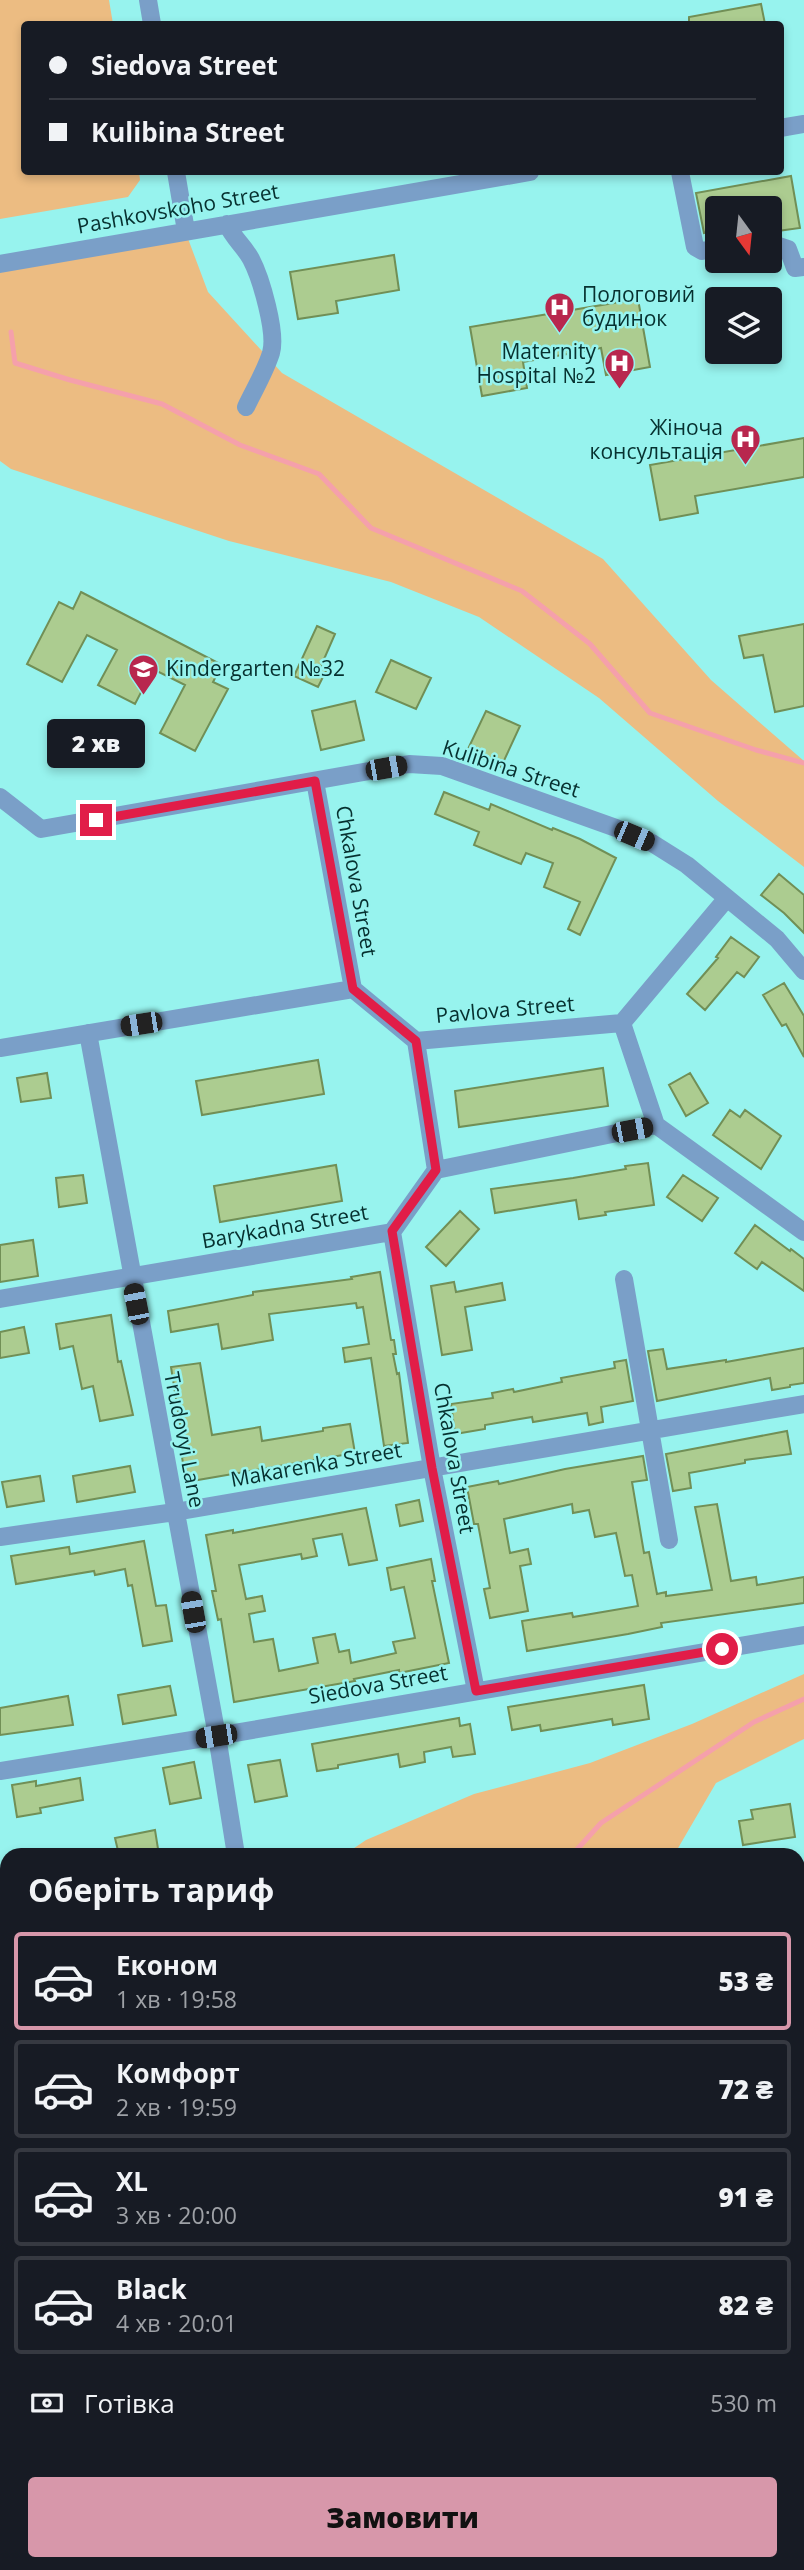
<!DOCTYPE html>
<html lang="uk">
<meta charset="utf-8">
<style>
:root{--surface:#171b24;--page:#242831;--text:#f1f3f6;--muted:#9ea1a6;--line:#363941;--accent:#d797aa}
body{margin:0;font-family:"Open Sans",sans-serif;background:var(--page);color:var(--text);height:100vh;display:flex;flex-direction:column;font-size:26px;white-space:nowrap}
*{box-sizing:border-box;margin:0}
p{font-size:23px;color:var(--muted)}
.icon{flex:none;width:38px;height:38px;fill:none;stroke:currentColor;stroke-width:2;stroke-linecap:round;stroke-linejoin:round}
.map{position:relative;flex:1;overflow:hidden}
.side{position:absolute;left:0px;top:1848px;width:805px;height:723px;display:flex;flex-direction:column;background:var(--surface);border-radius:21px 21px 0 0;box-shadow:0 4px 10px #0003}
.side>*{flex:none}
.banner{position:absolute;left:21px;top:21px;width:763px;height:154px;border-radius:7px;box-shadow:0 4px 10px #0003;display:grid;align-content:center;height:154px;padding:0 28px;background:var(--surface)}
.needle{width:46px;rotate:165deg}
.fabs{position:absolute;left:705px;top:196px;display:grid;gap:14px}
.fabs a{display:grid;place-items:center;width:77px;height:77px;border-radius:7px;background:var(--surface);box-shadow:0 4px 10px #0003;font-size:35px}
.end{position:absolute;width:32px;height:32px;margin:-16px;border:9px solid #e11d48;background:#fff;box-shadow:0 0 0 4px #fff}
.from{border-radius:50%}
.bubble{position:absolute;height:49px;border-radius:7px;background:var(--surface);box-shadow:0 4px 10px #0003;font-size:23px;font-weight:800;line-height:49px;text-align:center}
.car{position:absolute;width:21px;height:42px;margin:-21px -10px;border-radius:9px;box-shadow:0 0 5px 2px #0007;background:linear-gradient(#222 24%,#8ab4d8 0 40%,#222 0 76%,#8ab4d8 0 86%,#222 0)}
.banner b{display:flex;align-items:center;gap:24px;height:66px;font-size:26px}
.banner b+b{border-top:2px solid var(--line)}
.banner i{width:18px;height:18px;background:var(--text)}
ul{padding:0;list-style:none}
li{display:flex;align-items:center;gap:21px;height:98px;margin:0 14px 10px;padding:0 14px;border:4px solid var(--line);border-radius:7px}
li div{flex:1}
li b{display:block;font-size:26px}
li em{font-style:normal;font-weight:800}
li.selected{border-color:var(--accent)}
li>.icon{width:63px;height:63px;stroke-width:1.5}
h2{padding:0 28px;font-size:32px;line-height:84px}
.pay{display:flex;align-items:center;gap:18px;height:77px;padding:0 28px;font-size:26px}
.pay p{margin-inline-start:auto}
.primary-button{display:flex;gap:14px;margin-top:auto;padding:14px 28px}
.primary-button a{flex:1;height:80px;border-radius:7px;background:var(--accent);color:#111;font-size:28px;font-weight:800;line-height:80px;text-align:center}
.map>svg:first-child{display:block}
.green{fill:#ecbc82}
.lines{fill:none;stroke-linecap:round;stroke-linejoin:round}
.stream{stroke:#f5a0ab;stroke-width:5}
.building{fill:#accc90;stroke:#718f56;stroke-width:2}
.minor{stroke:#7a9fc8;stroke-width:18}
.route{stroke:#e11d48;stroke-width:9}
.labels{text-anchor:middle;stroke-width:5;stroke-linejoin:round;paint-order:stroke}
.street-label{font-size:21px;fill:#06302f;stroke:#97f3ee}
.poi-label{font-size:21px;fill:#06302f;stroke:#97f3ee;text-anchor:start}
</style>
<div class="map">
<svg width="804" height="2570" viewBox="0 0 804 2570">
<rect width="100%" height="100%" fill="#97f3ee"/>
<path class="green" d="M0 0H109L113 24H24V172H139L140 180 128 197 0 219Z
M187 236 208 292 282 373 603 559 711 680 804 761V867L718 801 599 698 479 617 391 582 229 541 11 469 0 461V268Z
M804 1674V1739L716 1783 674 1855H344L366 1840 474 1794 590 1763 692 1724Z
M7 2080V2197L0 2203V2083Z"/>
<g class="lines">
<path class="stream" d="M11 332 15 363 70 380 162 404 240 445 319 474 371 528 522 591 590 644 650 713 756 750 804 763
M572 1855 601 1823 754 1722 804 1699"/>
</g>
<path class="building" d="M761 4 765 24H689V17Z
M791 176 800 228 770 232V208H718V230L704 233 696 193Z
M394 255 399 290 336 301 338 313 298 319 290 272Z
M638 299 650 367 606 375 601 348 523 362 527 388 482 396 470 327Z
M804 438V477L695 496 698 513 660 520 650 465Z
M81 592 222 665 213 682 228 689 195 751 160 733 185 685 153 669 135 704 98 685 117 650 87 635 62 682 27 664 59 602 73 609Z
M804 624V706L775 712 763 655 744 658 739 636Z
M317 626 335 634 321 666 327 669 318 687 294 676Z
M391 660 431 678 416 709 376 692Z
M355 701 364 740 321 750 312 711Z
M486 711 520 726 501 767 467 751Z
M444 792 489 810 491 804 552 830 553 828 580 839 616 858 580 935 568 929 580 902 544 887 553 863 526 853 521 864 474 845 479 832 435 814Z
M779 874 804 895V933L784 913 761 895Z
M731 937 759 957 744 977 737 972 705 1010 687 994 718 958 716 957Z
M784 983 804 1016V1057L786 1024 782 1026 763 995Z
M318 1060 324 1094 202 1115 196 1081Z
M603 1068 608 1106 459 1127 455 1091Z
M47 1073 51 1098 21 1102 17 1078Z
M690 1073 708 1103 686 1116 669 1085Z
M730 1110 740 1117 745 1110 781 1136 761 1169 713 1135Z
M648 1163 654 1205 605 1212 606 1215 579 1219 576 1200 495 1213 491 1189 573 1178 626 1169 625 1166Z
M336 1165 342 1201 220 1222 214 1186Z
M83 1175 87 1203 59 1207 56 1178Z
M683 1175 718 1198 702 1221 667 1197Z
M460 1211 479 1229 446 1266 426 1247Z
M755 1225 790 1251 791 1249 804 1259V1291L762 1262 757 1269 735 1253Z
M33 1240 38 1276 0 1282V1245Z
M380 1272 391 1340H394L396 1354H393L397 1374 399 1373 408 1443 384 1446 371 1358 345 1362 343 1348 369 1344 363 1307 357 1308 356 1303 269 1314 273 1340 222 1349 218 1324 171 1332 168 1311 253 1295V1292L352 1279 351 1277Z
M454 1282 456 1292 502 1283 505 1300 465 1307 472 1350 442 1355 431 1286Z
M111 1315 118 1362 121 1361 133 1415 100 1421 93 1386 82 1389 73 1346 60 1349 56 1324Z
M24 1327 29 1353 0 1358V1332Z
M804 1348V1383L790 1385V1387L772 1390 770 1378 657 1401 648 1351 663 1349 667 1369 726 1360V1362Z
M626 1360 633 1401 601 1407 603 1422 589 1425 587 1413 533 1422 532 1417 485 1425V1429L455 1434 451 1404 493 1398 492 1393 513 1389 514 1392 562 1382 561 1378 615 1368 614 1362Z
M200 1363 212 1435 260 1427 262 1441 323 1431V1428L350 1424 355 1453 186 1482 182 1457 185 1456 171 1367Z
M787 1431 791 1454 745 1460V1463L689 1473 691 1488 673 1491 666 1454Z
M643 1456 647 1480 632 1482 644 1553 649 1552 657 1594 666 1592V1596L712 1590 695 1507 717 1504 731 1581 756 1577 757 1585 804 1577V1603L661 1623 662 1627 628 1634 527 1651 522 1621 572 1613 573 1617 638 1606 632 1575 625 1576 616 1533 595 1537 589 1510 573 1513 572 1504 504 1519 510 1553 528 1549 531 1564 520 1566 528 1611 490 1618 484 1589 490 1588 478 1524H474L467 1487 498 1481 499 1484 565 1469Z
M130 1466 135 1492 77 1502 73 1476Z
M40 1476 44 1501 7 1507 2 1482Z
M419 1500 423 1521 400 1526 396 1505Z
M366 1508 377 1560 349 1565 342 1534 313 1539 317 1556 302 1559 301 1554 239 1565 246 1599 262 1596 265 1611 249 1614 254 1642 273 1639 279 1671 318 1663 313 1638 335 1634 339 1652 349 1650 351 1663 396 1653 393 1642 415 1638 404 1587 391 1590 387 1568 431 1559 435 1581H432L449 1663 399 1673V1670L354 1679 355 1681 234 1702 221 1619 218 1620 212 1591H216L206 1535 233 1530V1533Z
M144 1541 156 1606 166 1605 172 1641 143 1646 132 1585 128 1586 125 1569 95 1575 94 1571 16 1584 11 1556 69 1547 70 1554Z
M644 1685 649 1719 613 1725 612 1719 541 1731 540 1725 512 1730 508 1707Z
M170 1686 176 1715 123 1724 118 1695Z
M68 1696 73 1725 0 1735V1708Z
M459 1718 460 1726 470 1724 475 1754 453 1757 451 1747 424 1752 425 1762 400 1767 398 1754 338 1765V1768L317 1771 312 1744Z
M280 1760 287 1796 255 1802 248 1765Z
M194 1762 201 1798 170 1804 163 1768Z
M80 1778 83 1800 40 1808 41 1813 17 1817 12 1785 36 1781V1786Z
M790 1804 795 1837 743 1845 739 1821 753 1819 751 1810Z
M155 1830 159 1855H119L115 1838Z"/>
<g class="lines">
<path class="minor" d="M148 0 152 24
M780 128 804 124
M176 172 186 231
M680 172 695 247 702 251 718 248
M227 224C233 238 244 246 251 259 261 278 277 333 271 353 265 372 254 390 246 407
M770 243 788 249 795 268 804 267
M0 264 530 172
M315 781 353 989
M0 797 41 829 409 764 442 766 616 828 652 843 687 865 777 939 804 971
M622 1023 656 1125
M88 1033 217 1736 236 1855
M416 1041 436 1170
M0 1048 353 989 416 1041 622 1023 727 898
M392 1232 432 1468 476 1691
M624 1279 669 1540
M0 1299 392 1232 436 1170 656 1125 804 1232
M0 1537 175 1512 804 1404
M0 1771 217 1736 804 1635
M798 1974 804 1973
M0 2131 7 2156
M0 2203 7 2200
M798 2317 804 2351
M0 2474 7 2473
M66 2564 68 2570
M600 2564 601 2570"/>
</g>
<g class="lines">
<path class="route" d="M96 820 315 781 353 989 416 1041 436 1170 392 1231 432 1468 476 1691 722 1649"/>
</g>
<defs>
<symbol id="hospital-pin" viewBox="-11 -11 22 30"><path d="M0 17L-7.5 6A9.5 9.5 0 1 1 7.5 6Z" fill="#b8274e" stroke="#97f3ee"/><path d="M-5-5h3v3.5h4V-5h3V5h-3V1.5h-4V5h-3Z" fill="#fff"/></symbol>
<symbol id="school-pin" viewBox="-11 -11 22 30"><path d="M0 17L-7.5 6A9.5 9.5 0 1 1 7.5 6Z" fill="#b8274e" stroke="#97f3ee"/><path d="M0-5L7-2L0 1L-7-2ZM-4 1L0 2.5L4 1V4Q0 6-4 4Z" fill="#fff"/></symbol>
</defs>
<g fill-rule="evenodd">
<use href="#hospital-pin" x="542" y="290" width="35" height="47"/>
<use href="#hospital-pin" x="602" y="346" width="35" height="47"/>
<use href="#hospital-pin" x="728" y="422" width="35" height="47"/>
<use href="#school-pin" x="126" y="652" width="35" height="47"/>
</g>
<g class="labels">
<g class="street-label">
<text transform="translate(178 209) rotate(-10)" y="7">Pashkovskoho Street</text>
<text transform="translate(511 769) rotate(18)" y="7">Kulibina Street</text>
<text transform="translate(356 881) rotate(80)" y="7">Chkalova Street</text>
<text transform="translate(505 1010) rotate(-5)" y="7">Pavlova Street</text>
<text transform="translate(285 1227) rotate(-10)" y="7">Barykadna Street</text>
<text transform="translate(184 1440) rotate(79)" y="7">Trudovyi Lane</text>
<text transform="translate(454 1458) rotate(80)" y="7">Chkalova Street</text>
<text transform="translate(316 1465) rotate(-10)" y="7">Makarenka Street</text>
<text transform="translate(378 1685) rotate(-10)" y="7">Siedova Street</text>
</g>
<g class="poi-label">
<text x="582" y="302">Пологовий<tspan x="582" dy="24">будинок</tspan></text>
<text x="596" y="359" text-anchor="end">Maternity<tspan x="596" dy="24">Hospital №2</tspan></text>
<text x="723" y="435" text-anchor="end">Жіноча<tspan x="723" dy="24">консультація</tspan></text>
<text x="166" y="676">Kindergarten №32</text>
</g>
</g>
</svg>
<div class="fabs">
<a><svg class="needle" viewBox="-14 -14 28 28"><path d="M0-13l5 13h-10z" fill="#e53935"/><path d="M0 13l5-13h-10z" fill="#9ea1a6"/></svg></a>
<a><svg class="icon" aria-label="layers" viewBox="0 0 24 24"><path d="M12 4l9 5-9 5-9-5zM3 14l9 5 9-5"/></svg></a>
</div>
<i class="end from" style="left:722px;top:1649px"></i>
<i class="end" style="left:96px;top:820px"></i>
<div class="bubble" style="left:47px;top:719px;width:98px">2 хв</div>
<i class="car" style="left:386px;top:768px;rotate:80deg"></i>
<i class="car" style="left:634px;top:836px;rotate:113deg"></i>
<i class="car" style="left:141px;top:1024px;rotate:261deg"></i>
<i class="car" style="left:632px;top:1130px;rotate:79deg"></i>
<i class="car" style="left:136px;top:1304px;rotate:349deg"></i>
<i class="car" style="left:193px;top:1612px;rotate:350deg"></i>
<i class="car" style="left:216px;top:1736px;rotate:261deg"></i>
<div class="banner">
<b><i class="from"></i>Siedova Street</b>
<b><i></i>Kulibina Street</b>
</div>
<section class="side">
<h2>Оберіть тариф</h2>
<ul>
<li class="selected"><svg class="icon" aria-label="car" viewBox="0 0 24 24"><path d="M5 17H2v-5l4-1 3-4h7l3 4 3 1v5h-3M9 17h6M6 11h13"/><circle cx="7" cy="17" r="2"/><circle cx="17" cy="17" r="2"/></svg><div><b>Економ</b><p>1 хв · 19:58</p></div><em>53 ₴</em></li>
<li><svg class="icon" aria-label="car" viewBox="0 0 24 24"><path d="M5 17H2v-5l4-1 3-4h7l3 4 3 1v5h-3M9 17h6M6 11h13"/><circle cx="7" cy="17" r="2"/><circle cx="17" cy="17" r="2"/></svg><div><b>Комфорт</b><p>2 хв · 19:59</p></div><em>72 ₴</em></li>
<li><svg class="icon" aria-label="car" viewBox="0 0 24 24"><path d="M5 17H2v-5l4-1 3-4h7l3 4 3 1v5h-3M9 17h6M6 11h13"/><circle cx="7" cy="17" r="2"/><circle cx="17" cy="17" r="2"/></svg><div><b>XL</b><p>3 хв · 20:00</p></div><em>91 ₴</em></li>
<li><svg class="icon" aria-label="car" viewBox="0 0 24 24"><path d="M5 17H2v-5l4-1 3-4h7l3 4 3 1v5h-3M9 17h6M6 11h13"/><circle cx="7" cy="17" r="2"/><circle cx="17" cy="17" r="2"/></svg><div><b>Black</b><p>4 хв · 20:01</p></div><em>82 ₴</em></li>
</ul>
<div class="pay"><svg class="icon" aria-label="cash" viewBox="0 0 24 24"><path d="M3 7h18v10H3z"/><circle cx="12" cy="12" r="2"/></svg>Готівка<p>530 m</p></div>
<div class="primary-button"><a>Замовити</a></div>
</section>
</div>
